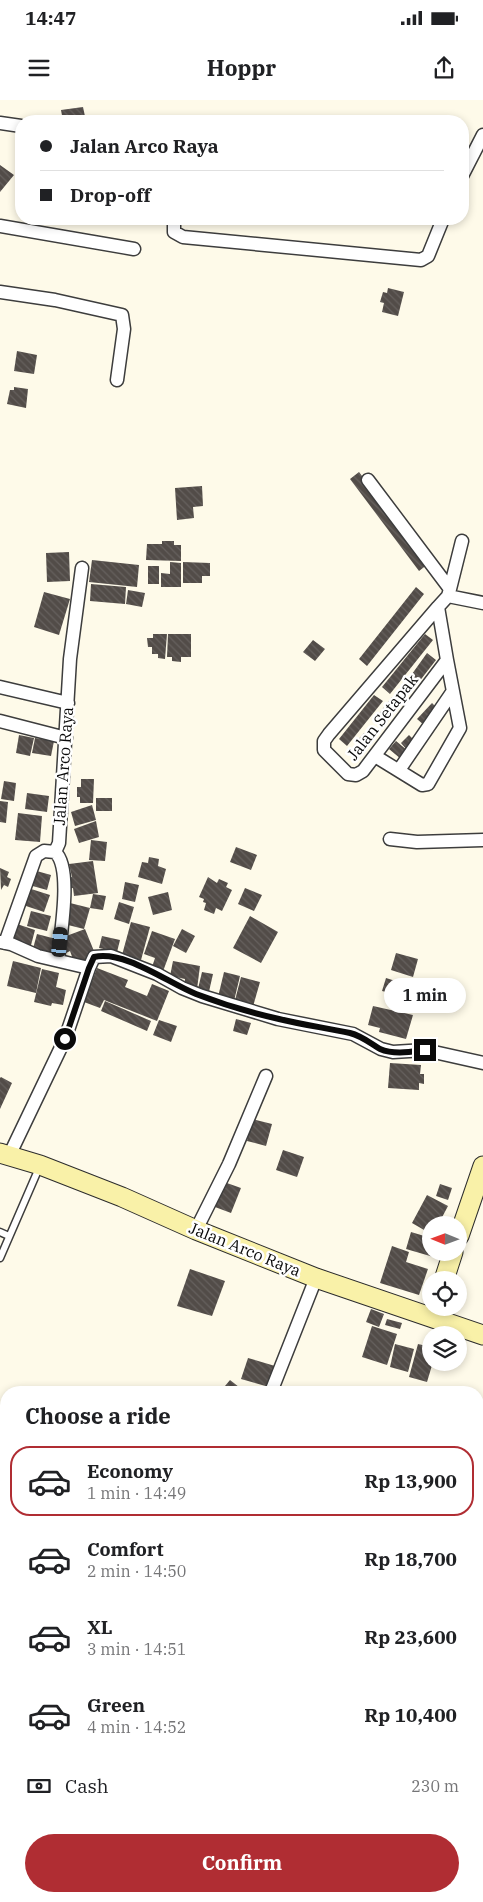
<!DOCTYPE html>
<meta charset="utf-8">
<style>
:root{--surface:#fff;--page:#f2f2f2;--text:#202124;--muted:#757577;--line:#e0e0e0;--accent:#b02d33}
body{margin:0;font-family:"IBM Plex Serif",serif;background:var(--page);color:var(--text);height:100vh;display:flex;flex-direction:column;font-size:19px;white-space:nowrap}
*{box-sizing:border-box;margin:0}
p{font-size:16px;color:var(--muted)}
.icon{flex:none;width:28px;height:28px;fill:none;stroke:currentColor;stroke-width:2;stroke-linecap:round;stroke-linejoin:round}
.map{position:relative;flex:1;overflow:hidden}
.panel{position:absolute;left:0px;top:1286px;width:484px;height:516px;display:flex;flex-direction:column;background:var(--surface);border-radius:20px 20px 0 0;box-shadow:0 2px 8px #0003}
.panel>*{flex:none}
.hud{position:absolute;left:15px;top:15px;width:454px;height:110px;border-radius:20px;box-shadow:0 2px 8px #0003;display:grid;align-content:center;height:110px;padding:0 25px;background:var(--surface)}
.needle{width:32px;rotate:271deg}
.buttons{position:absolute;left:422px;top:1116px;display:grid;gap:10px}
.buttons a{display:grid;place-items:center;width:45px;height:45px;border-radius:50%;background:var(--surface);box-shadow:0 2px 8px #0003;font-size:25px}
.end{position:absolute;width:22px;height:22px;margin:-11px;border:6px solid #0a0a0a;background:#fff;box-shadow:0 0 0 2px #fff}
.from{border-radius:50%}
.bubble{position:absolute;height:35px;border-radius:18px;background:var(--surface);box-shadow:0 2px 8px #0003;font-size:16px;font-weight:700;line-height:35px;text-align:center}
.car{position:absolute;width:15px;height:30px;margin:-15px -8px;border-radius:6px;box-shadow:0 0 4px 1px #0007;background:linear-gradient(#222 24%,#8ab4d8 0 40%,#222 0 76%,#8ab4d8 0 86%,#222 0)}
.hud b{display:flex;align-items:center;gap:18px;height:48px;font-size:19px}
.hud b+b{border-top:1px solid var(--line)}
.hud i{width:12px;height:12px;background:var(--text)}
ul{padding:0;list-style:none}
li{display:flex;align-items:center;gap:15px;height:70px;margin:0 10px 8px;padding:0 15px;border:2px solid transparent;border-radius:20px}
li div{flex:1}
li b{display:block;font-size:19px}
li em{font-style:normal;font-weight:700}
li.current{border-color:var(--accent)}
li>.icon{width:45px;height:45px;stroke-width:1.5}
h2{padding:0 25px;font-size:22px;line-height:60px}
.pay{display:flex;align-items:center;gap:12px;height:55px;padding:0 25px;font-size:19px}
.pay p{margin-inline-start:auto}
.primary-button{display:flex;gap:10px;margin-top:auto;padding:10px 25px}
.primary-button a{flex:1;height:58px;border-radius:30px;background:var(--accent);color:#fff;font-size:20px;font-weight:700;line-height:58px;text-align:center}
.status{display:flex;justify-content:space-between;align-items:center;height:35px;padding:0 25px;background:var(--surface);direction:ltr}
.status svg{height:14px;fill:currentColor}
header{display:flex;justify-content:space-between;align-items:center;height:65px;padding:0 25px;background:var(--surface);font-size:22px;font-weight:700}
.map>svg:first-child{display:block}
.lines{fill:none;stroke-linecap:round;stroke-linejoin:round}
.river{stroke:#b2d9f1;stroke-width:22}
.building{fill:url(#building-back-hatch)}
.service-casing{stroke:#3d3d3d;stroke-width:9}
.minor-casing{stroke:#3d3d3d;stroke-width:15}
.secondary-casing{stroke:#2c2c2c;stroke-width:21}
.service{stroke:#fff;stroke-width:6}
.minor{stroke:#fff;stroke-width:12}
.secondary{stroke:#f9f1a8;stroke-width:19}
.route{stroke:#0a0a0a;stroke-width:6}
.labels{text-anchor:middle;stroke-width:5;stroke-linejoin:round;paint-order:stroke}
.street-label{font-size:16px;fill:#0a0a0a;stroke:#fff}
</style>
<div class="status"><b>14:47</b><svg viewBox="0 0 49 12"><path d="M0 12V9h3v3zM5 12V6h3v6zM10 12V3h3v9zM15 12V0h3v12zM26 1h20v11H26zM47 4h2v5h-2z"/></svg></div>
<header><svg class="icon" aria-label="menu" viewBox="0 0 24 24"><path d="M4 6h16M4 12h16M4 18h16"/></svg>Hoppr<svg class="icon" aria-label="share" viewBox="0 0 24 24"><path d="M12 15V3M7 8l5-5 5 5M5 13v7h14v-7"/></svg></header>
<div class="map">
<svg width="483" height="1802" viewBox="0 0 483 1802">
<defs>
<pattern id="building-back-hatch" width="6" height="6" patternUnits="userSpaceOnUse" patternTransform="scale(1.25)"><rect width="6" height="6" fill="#524c48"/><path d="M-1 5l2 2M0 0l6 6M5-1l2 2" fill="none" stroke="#66615e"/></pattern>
</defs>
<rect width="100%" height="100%" fill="#fefae9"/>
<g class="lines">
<path class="river" d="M0 1523 6 1528
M0 1574 6 1577
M478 1774H483"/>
</g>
<path class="building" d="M83 7 86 21H63L61 10Z
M0 65 14 75 0 92Z
M388 188 404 192 398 216 382 212 384 203 380 202 383 192 387 193Z
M17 251 37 255 34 274 14 271Z
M14 287 28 289 26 308 7 304 10 290H14Z
M359 372 428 464 419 471 350 379Z
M202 386 203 406 193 407 194 418 177 420 175 388Z
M162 441H174V445H181V461L146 460 147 444H162Z
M69 452 70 481 47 482 46 453Z
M92 460 139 465 137 487 89 482Z
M170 462 181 463V487H161V473L170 474Z
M183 462 210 463V476H202V483H183Z
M148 466H159V484H148Z
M91 484 126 487 125 504 90 501Z
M416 487 424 494 367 566 359 559Z
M128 490 145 493 142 507 126 504Z
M44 492 70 499 59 535 34 527Z
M153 534H167L165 559 158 558V554H152V547H148L147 538H153Z
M168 534H191V557H181V562L172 561V557H167Z
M425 534 433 540 390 594 382 587Z
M313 540 325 549 315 561 303 552Z
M427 553 436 560 415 587 407 581Z
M374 595 383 601 347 646 339 639Z
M392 597 401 604 386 623 378 615Z
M432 603 439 610 425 626 417 619Z
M364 633 372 640 365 649 356 642Z
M19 635 34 638 30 656 16 653Z
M409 635 415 641 407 650 401 643Z
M35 638 54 641 51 656 32 653Z
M396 641 408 651 401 659 389 649Z
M81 679H94L93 703H80V697H77V687H81Z
M4 681 16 683 14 701 1 699Z
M27 693 49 696 47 712 25 709Z
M96 698H112V711H96Z
M0 701 8 702 6 723 0 722Z
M92 705 96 720 75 726 71 712Z
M18 713 42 716 40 742 15 740Z
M96 721 99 737 79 743 74 729Z
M91 740 107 742 105 761 89 760Z
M236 747 257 755 251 770 230 762Z
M149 757 159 759 158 766 166 769 162 784 138 777 142 762 148 763Z
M93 761 98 793 74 796 73 788 68 789 67 778 72 777 69 764Z
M0 768 9 772 7 777 11 779 8 787 4 785 1 790Z
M33 770 51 775 47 790 29 785Z
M208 777 217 783 219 779 228 783 226 787 232 790 222 811 216 808 214 814 204 810 206 803 203 802 204 799 199 797Z
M125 782 139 785 135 802 122 799Z
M28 788 50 795 44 812 23 805Z
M245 788 262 795 254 811 238 804Z
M168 792 172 810 153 815 148 797Z
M93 794 106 796 103 810 90 808Z
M119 802 134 807 129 824 114 819Z
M70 803 90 808 84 829 64 824Z
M31 811 51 816 47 831 27 826Z
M250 816 278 832 261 863 233 848Z
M131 822 150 827 141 860 122 855Z
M14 823 35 830 30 849 8 842Z
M85 829 96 856 80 862H74L70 851 66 853 61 838Z
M182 829 195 836 186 853 173 846Z
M152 831 175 839 162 874 151 870 155 858 144 854Z
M37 834 56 839 51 858 32 852Z
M102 836 120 840 117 852 99 848Z
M396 853 418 859 413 877 391 870Z
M13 861 41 868 36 893 7 886Z
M173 861 200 866 197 889 184 887 185 879 170 876Z
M97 868 128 880 125 887 147 896 152 884 169 891 157 921 104 900 100 908 84 902Z
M42 869 59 873 56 887 66 890 63 905 52 903 51 906 34 902Z
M202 872 213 874 208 896 197 893Z
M224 872 240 876 234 901 218 897Z
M241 877 260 882 252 910 234 904Z
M386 878 405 884 401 896 382 891Z
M105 901 151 921 147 931 101 911Z
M373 906 413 915 406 939 379 932 380 928 368 925Z
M236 919 251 923 247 935 233 931Z
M159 920 177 926 171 942 153 935Z
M390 963 421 965 420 974H424V984L419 983V990L388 988Z
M1 977 12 983 0 1009V978Z
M252 1019 272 1024 266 1046 247 1041Z
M283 1050 304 1057 297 1077 276 1070Z
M224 1082 241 1088 231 1113 215 1107Z
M440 1084 452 1088 448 1100 436 1096Z
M427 1095 448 1106 438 1125H431V1134L412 1123Z
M411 1132 431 1138V1152H439L437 1158 406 1149Z
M392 1146 409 1152 406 1162 428 1169 419 1195 380 1183Z
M190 1169 225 1181 212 1216 177 1206Z
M371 1209 384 1214 379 1227 366 1222Z
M387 1219 402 1223 400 1229 385 1225Z
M372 1226 397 1234 387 1265 362 1257Z
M395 1244 414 1249 408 1272 390 1267Z
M418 1244 431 1247 433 1262 427 1282 409 1277Z
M248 1258 275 1266 269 1287 241 1279Z
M230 1280 244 1291 243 1292H220Z
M0 1417 6 1420V1435L0 1432Z
M286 1796H303L301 1802H284Z
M331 1796H349L347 1802H329Z
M356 1796H407L405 1802H373Z"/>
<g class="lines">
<defs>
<path id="service" d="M0 1132 9 1136
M0 1158 39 1068"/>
<path id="minor" d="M0 23 21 26
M462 76 483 35
M174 119V132L183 137 421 160 428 156 443 119
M0 126 134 149
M0 192 55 200 122 215 124 229 117 280
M368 380 450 489 448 496 438 507 329 634 324 641V650L348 674 356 675 363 671 447 560 438 507
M450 489 462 441
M448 496 483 503
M0 587 68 603
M0 621 66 638
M375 656 422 685 428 684 460 628 447 560
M399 670 453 591
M390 739 417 742 483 740
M55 752C73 768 60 836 58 860
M0 842 11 844 38 856 89 868 65 939 9 1056
M5 843 36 756 44 751 55 752 59 743 70 559 82 468
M89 868 94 857 111 856 157 874 182 888 202 896 278 919 353 934 381 949 393 952 425 950 483 963
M196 1130 229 1064 266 976
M271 1292 316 1178
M478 1604 482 1590"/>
<path id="secondary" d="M0 1053 40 1065 122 1097 196 1130 316 1178 483 1235
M459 1136 483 1066
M444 1180 453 1152"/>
</defs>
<use href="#service" class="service-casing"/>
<use href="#minor" class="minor-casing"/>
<use href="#secondary" class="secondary-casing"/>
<use href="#service" class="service"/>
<use href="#minor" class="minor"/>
<use href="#secondary" class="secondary"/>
</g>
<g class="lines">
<path class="route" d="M65 939 89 868 94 857C125 850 168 883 196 894 222 904 252 913 279 919 303 925 327 928 350 933 362 936 370 943 380 949 394 955 410 952 425 950"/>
</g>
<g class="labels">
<g class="street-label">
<text transform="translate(382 617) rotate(-52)" y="6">Jalan Setapak</text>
<text transform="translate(63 666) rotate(-86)" y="6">Jalan Arco Raya</text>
<text transform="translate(245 1149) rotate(22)" y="6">Jalan Arco Raya</text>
</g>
</g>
</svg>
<div class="buttons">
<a><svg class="needle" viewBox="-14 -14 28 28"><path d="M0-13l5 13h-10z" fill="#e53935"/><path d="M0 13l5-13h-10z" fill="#757577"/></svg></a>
<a><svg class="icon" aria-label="locate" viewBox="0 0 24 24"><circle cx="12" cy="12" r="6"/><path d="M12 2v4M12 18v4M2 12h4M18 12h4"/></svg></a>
<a><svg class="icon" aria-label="layers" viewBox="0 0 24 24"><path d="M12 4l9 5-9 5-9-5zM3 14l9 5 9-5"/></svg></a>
</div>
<i class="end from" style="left:65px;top:939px"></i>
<i class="end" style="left:425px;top:950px"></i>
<div class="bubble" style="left:384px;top:878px;width:82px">1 min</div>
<i class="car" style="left:60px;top:842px;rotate:5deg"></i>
<div class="hud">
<b><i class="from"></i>Jalan Arco Raya</b>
<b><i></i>Drop-off</b>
</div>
<section class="panel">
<h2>Choose a ride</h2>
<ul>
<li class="current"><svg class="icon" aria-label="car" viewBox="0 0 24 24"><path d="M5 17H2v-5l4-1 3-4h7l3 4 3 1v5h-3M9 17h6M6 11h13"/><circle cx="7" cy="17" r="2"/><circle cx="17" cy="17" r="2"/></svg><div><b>Economy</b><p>1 min · 14:49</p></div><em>Rp 13,900</em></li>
<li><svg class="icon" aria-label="car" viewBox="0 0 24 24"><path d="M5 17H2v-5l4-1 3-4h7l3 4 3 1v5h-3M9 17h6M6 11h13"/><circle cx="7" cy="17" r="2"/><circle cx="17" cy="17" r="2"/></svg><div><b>Comfort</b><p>2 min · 14:50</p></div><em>Rp 18,700</em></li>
<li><svg class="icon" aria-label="car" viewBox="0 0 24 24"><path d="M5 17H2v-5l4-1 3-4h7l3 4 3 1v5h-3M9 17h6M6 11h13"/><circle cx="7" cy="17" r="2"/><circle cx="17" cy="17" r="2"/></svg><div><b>XL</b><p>3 min · 14:51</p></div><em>Rp 23,600</em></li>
<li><svg class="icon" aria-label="car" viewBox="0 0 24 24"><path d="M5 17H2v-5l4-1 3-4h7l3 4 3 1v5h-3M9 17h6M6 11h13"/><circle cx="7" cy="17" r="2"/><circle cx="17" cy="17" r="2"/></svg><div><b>Green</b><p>4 min · 14:52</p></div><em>Rp 10,400</em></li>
</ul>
<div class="pay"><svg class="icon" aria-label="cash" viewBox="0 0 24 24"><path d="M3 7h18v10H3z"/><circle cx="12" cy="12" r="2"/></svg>Cash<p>230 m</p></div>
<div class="primary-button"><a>Confirm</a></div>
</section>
</div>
